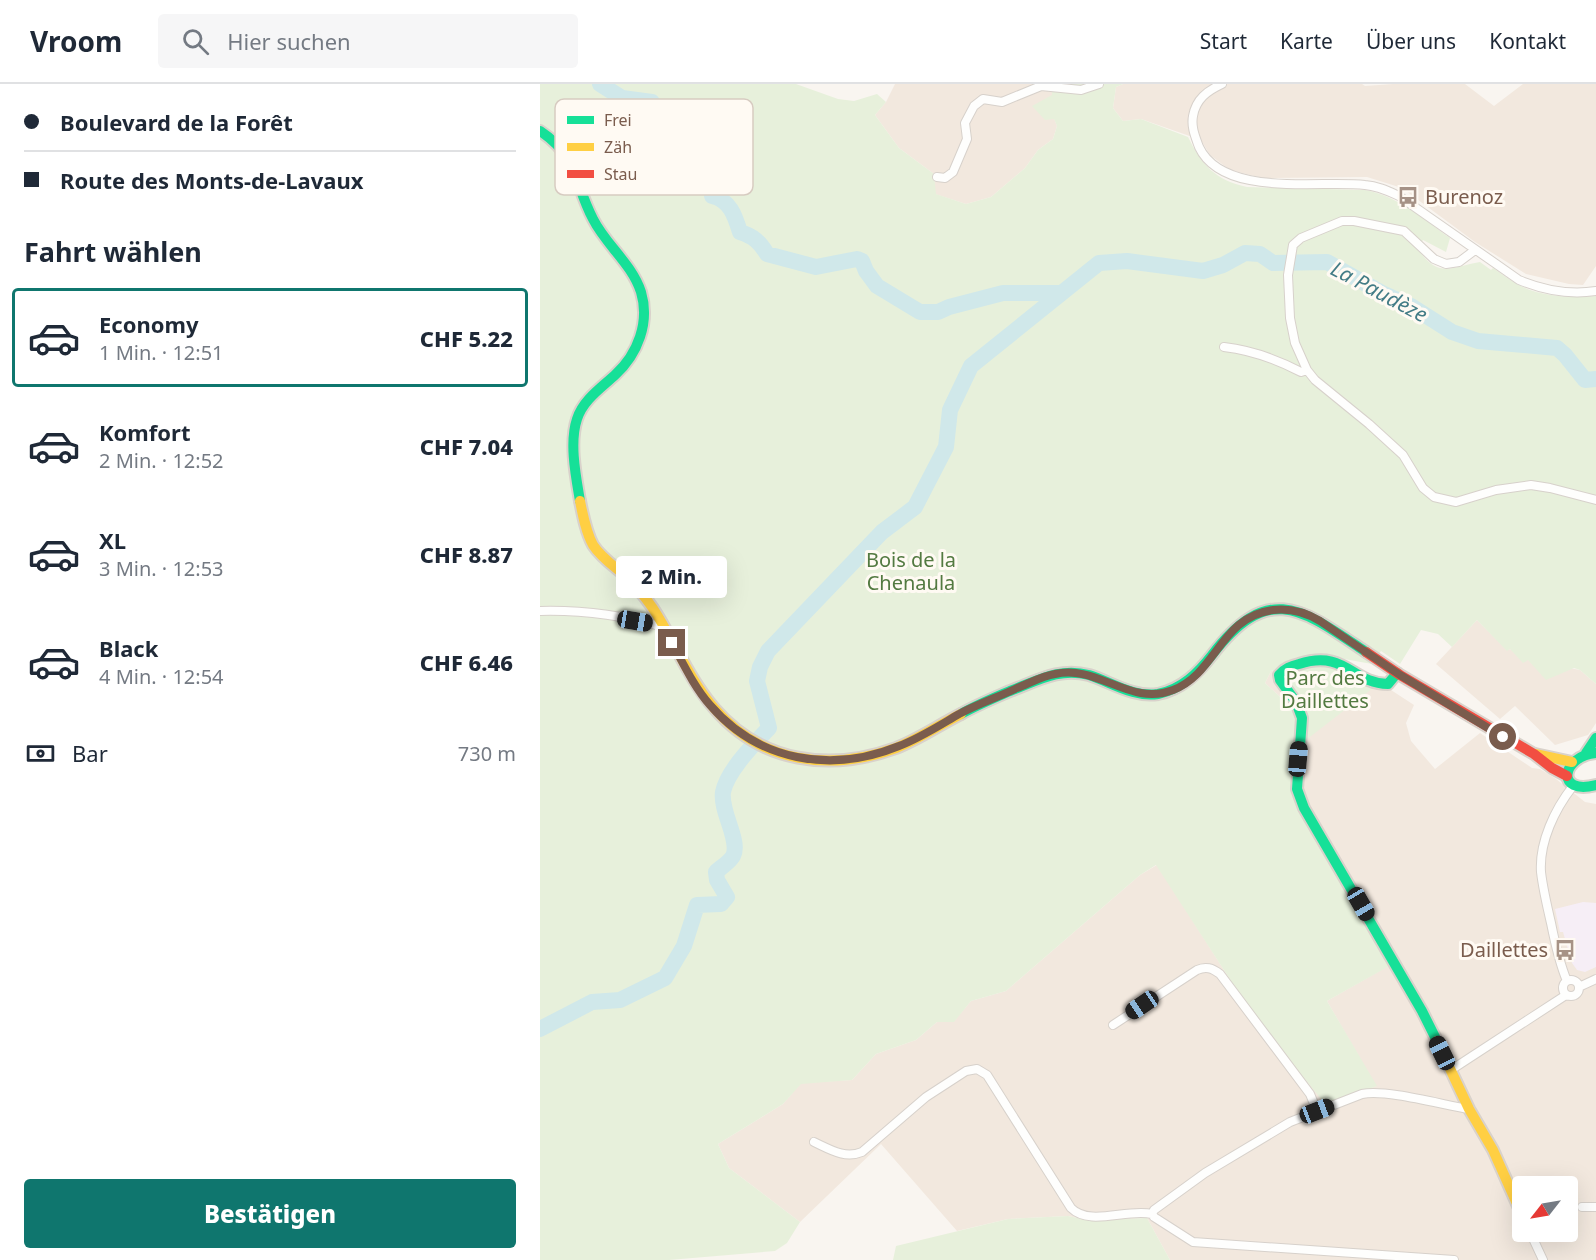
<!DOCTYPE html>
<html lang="de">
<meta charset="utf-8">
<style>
:root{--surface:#fff;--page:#f6f6f7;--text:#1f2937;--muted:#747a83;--line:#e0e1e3;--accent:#0f766e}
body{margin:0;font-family:"Noto Sans",sans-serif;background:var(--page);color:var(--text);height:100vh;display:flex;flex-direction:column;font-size:22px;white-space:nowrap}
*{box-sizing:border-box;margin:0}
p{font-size:20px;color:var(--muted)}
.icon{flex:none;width:33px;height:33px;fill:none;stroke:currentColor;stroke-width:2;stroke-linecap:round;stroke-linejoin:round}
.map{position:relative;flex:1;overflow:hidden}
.side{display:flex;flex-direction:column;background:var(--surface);width:540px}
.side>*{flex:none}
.hud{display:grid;align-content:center;height:132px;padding:0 24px;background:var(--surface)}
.needle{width:39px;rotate:239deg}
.tools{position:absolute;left:972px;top:1092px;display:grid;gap:12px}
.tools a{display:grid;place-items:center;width:66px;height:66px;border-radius:6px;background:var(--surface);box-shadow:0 6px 24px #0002;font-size:30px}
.end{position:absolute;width:27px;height:27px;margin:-14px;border:8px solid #7a5c4d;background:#fff;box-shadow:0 0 0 3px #fff}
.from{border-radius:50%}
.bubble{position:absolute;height:42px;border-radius:6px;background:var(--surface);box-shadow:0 6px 24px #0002;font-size:20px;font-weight:800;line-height:42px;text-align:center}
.car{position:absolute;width:18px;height:36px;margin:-18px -9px;border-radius:8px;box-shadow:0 0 4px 2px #0007;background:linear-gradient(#222 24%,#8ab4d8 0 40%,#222 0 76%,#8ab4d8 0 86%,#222 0)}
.hud b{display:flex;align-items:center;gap:21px;height:57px;font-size:22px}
.hud b+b{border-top:2px solid var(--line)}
.hud i{width:15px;height:15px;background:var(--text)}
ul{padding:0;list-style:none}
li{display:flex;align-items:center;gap:18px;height:99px;margin:0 12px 9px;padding:0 12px;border:3px solid transparent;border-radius:6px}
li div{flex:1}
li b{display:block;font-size:22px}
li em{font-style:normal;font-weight:800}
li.current{border-color:var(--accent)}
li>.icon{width:54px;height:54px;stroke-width:1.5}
h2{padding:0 24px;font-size:27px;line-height:72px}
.pay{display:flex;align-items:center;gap:15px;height:66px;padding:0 24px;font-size:22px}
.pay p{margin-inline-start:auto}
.button{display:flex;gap:12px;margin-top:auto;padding:12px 24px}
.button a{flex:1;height:69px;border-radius:6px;background:var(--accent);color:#fff;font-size:24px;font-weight:800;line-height:69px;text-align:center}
header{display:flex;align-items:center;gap:36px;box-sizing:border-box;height:84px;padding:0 30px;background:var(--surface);border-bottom:2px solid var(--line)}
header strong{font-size:28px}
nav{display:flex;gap:33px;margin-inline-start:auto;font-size:21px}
.search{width:420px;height:54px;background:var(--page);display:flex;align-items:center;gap:15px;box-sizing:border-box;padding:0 21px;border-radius:6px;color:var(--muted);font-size:22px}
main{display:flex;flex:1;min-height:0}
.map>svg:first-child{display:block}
.residential{fill:#f2e8de;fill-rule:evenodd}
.education{fill:#f6eef6}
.green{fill:#e7f0db}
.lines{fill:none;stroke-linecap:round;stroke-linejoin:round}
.river{stroke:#d0e8ea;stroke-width:16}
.street-casing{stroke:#d7d1cb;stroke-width:10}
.fast-casing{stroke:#d9d2cb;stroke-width:14}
.slow-casing{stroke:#d9d2cb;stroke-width:14}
.jam-casing{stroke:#d9d2cb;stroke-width:14}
.street{stroke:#fefefd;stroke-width:8}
.fast{stroke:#16e098;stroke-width:10}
.slow{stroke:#ffcf43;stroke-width:10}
.jam{stroke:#f24e42;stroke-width:10}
.route{stroke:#7a5c4d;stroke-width:8}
.labels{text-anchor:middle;stroke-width:6;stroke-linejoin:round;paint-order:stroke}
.poi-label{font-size:20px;fill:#7a5c4d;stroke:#fffaf3;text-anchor:start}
.park-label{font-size:20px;fill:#537a41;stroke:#fffaf3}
.water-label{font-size:21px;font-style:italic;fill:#437c86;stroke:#fffaf3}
.key{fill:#fffaf3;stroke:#d7cbc1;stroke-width:1.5}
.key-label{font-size:16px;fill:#7a5c4d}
</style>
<header>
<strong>Vroom</strong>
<div class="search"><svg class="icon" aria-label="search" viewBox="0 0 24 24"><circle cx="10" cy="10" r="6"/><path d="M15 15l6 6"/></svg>Hier suchen</div>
<nav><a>Start</a><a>Karte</a><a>Über uns</a><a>Kontakt</a></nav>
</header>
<main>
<section class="side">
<div class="hud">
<b><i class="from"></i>Boulevard de la Forêt</b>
<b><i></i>Route des Monts-de-Lavaux</b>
</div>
<h2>Fahrt wählen</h2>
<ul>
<li class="current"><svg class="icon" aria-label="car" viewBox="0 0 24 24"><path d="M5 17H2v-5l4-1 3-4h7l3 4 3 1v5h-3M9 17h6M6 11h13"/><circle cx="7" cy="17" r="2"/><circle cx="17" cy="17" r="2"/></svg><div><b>Economy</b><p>1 Min. · 12:51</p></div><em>CHF 5.22</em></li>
<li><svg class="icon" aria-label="car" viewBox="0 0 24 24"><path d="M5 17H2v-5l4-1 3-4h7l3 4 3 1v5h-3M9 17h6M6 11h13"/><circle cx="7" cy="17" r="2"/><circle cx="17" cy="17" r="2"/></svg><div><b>Komfort</b><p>2 Min. · 12:52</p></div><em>CHF 7.04</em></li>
<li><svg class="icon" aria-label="car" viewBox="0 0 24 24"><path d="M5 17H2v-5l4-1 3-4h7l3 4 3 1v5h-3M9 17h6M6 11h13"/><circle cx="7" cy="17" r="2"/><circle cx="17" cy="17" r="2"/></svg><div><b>XL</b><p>3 Min. · 12:53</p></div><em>CHF 8.87</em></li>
<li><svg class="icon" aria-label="car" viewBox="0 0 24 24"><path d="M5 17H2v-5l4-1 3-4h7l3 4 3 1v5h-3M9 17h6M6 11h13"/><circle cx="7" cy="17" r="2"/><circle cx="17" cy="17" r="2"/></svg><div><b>Black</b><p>4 Min. · 12:54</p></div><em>CHF 6.46</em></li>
</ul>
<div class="pay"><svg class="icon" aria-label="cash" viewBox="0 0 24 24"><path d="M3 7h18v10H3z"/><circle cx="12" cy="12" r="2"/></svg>Bar<p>730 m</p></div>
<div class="button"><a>Bestätigen</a></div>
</section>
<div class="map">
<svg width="1056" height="1176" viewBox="0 0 1056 1176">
<rect width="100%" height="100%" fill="#f9f5f0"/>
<path class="residential" d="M355 0H512L514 34 517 42 513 55 498 66 485 84 451 113 426 120 395 110 394 90 359 64 335 31 346 18Z
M583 0H822L825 2 853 0H925L954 22 983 0H1056V182L1043 201 1029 200 986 190 935 158 862 104 827 93 723 94 690 86 670 71 661 56 601 35 583 37 573 24 576 3Z
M937 536 967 566 970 565 988 576 1040 586 1056 600V639L1048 651 1015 661 975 622 960 635 896 580Z
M776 570 805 576 874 621 866 639 871 657 895 685 940 649 992 684 1000 685 1016 695 1045 718 1056 720V1176H630L607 1134 547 1136 528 1132 468 1135 417 1147 341 1060 260 1138 189 1084 178 1060 243 1020 261 999 312 996 336 970 376 956 397 938 414 937 431 917 466 907 600 791 617 781 691 897 786 1021 836 1002 787 917 850 881 760 729 751 709 752 674 757 636 750 622 725 599 731 587ZM982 1102H1028V1148H982Z"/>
<path class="education" d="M1043 818 1056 819V883L1045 888 1037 886 1032 879 1023 848H1020L1015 825Z"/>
<path class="green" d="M0 0H256L298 15 314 17 337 10 346 18 335 31 359 64 394 90 396 110 426 120 451 113 485 84 498 66 513 55 517 42 514 35 505 36 492 22 512 11V0H583L576 3 573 24 583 37 601 35 648 53C662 81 675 96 707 103L825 106C858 112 883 135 910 154L906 168 883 156 878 165C898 195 911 183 940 178L951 186 953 184C962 190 971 197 981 202 1003 213 1032 214 1056 212V600L1040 586 1034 584 1006 596 988 576 983 579 970 565 967 567 937 536 912 563 898 550 881 546 860 580 841 567 832 580 776 570 731 587 725 599 750 622 757 636 752 674 751 709 760 729 851 881 787 917 837 1002 786 1021 737 961 691 897 616 781 600 791 466 907 431 917 414 938H397L376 956 336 970 312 996 261 1000 243 1020 178 1060 189 1084 260 1138 247 1159 235 1167 129 1176H0Z
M785 579 807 585 833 604 766 656V632L761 615 742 592 756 582Z
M528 1132 547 1136 607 1134 630 1176H353L356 1162 468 1135Z"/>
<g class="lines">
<path class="river" d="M60 0 82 14 112 18 113 37 126 40 137 67 161 93H168L173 97 172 112C190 116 195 132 200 148 213 152 220 158 227 170L276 183 317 175 322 177 326 187 337 202 380 228H398L409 223 463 209H521
M0 945 52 918 80 916 125 894 144 862 157 821 181 820 187 813 177 796 176 788C181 783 190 778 193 772 201 757 180 728 183 708 187 687 214 660 229 644L217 597 220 583 228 567 342 448 375 423 406 363 410 326 431 282 559 179 587 177 663 187 683 181 705 169 720 170 733 179 787 178 842 209 871 222 912 248 938 257 1017 264 1025 271 1045 296 1056 295"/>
<defs>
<path id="street" d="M682 0C667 7 656 15 653 32 651 43 655 52 659 63 683 114 779 96 825 101 838 102 848 107 859 112L979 196C1003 206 1030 211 1056 207
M397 93 405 94 413 88 427 55 425 39 434 22 443 15 462 18 501 2 541 6 559 0
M935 166 919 178 906 180 894 175 864 147 814 137H802L761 154 753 161 748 191 750 234 755 259 767 286 775 296 829 340 863 371 883 404 894 413 916 418 956 406 991 401 1010 404 1056 416
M684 263C710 266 738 276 761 288L767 286
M0 527C40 526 85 532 123 543
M1023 904a8 8 0 1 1 16 0a8 8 0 1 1-16 0Z
M1027 897C1019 878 1015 859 1011 839 1007 822 1003 805 1001 788 999 758 1015 725 1033 702
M1039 903 1056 895
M573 941 657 886C666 882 672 884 680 890L770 1010 777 1027
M911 986 1026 911
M274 1058C291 1066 305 1075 322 1068L386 1013 426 987 437 985 447 991 531 1124C550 1143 587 1124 612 1130
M1042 1123H1056
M612 1130 614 1126 665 1089 750 1038 822 1010C847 1005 903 1021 929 1025
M612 1130 614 1133 653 1158 914 1176
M990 1148 1003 1176"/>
<path id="fast" d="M0 47C38 72 34 99 53 135 66 161 92 180 101 208 110 238 98 270 75 291 61 304 43 316 37 335 29 359 36 393 40 417
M857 589 848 600C812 600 806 565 759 580 751 582 745 584 739 591L740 596 756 618 762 634 757 705 764 724 882 927 897 957
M421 630C437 621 454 614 470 607 497 597 519 583 549 591 571 598 594 614 618 610 642 605 658 589 672 571 729 497 762 525 826 568
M1046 669 1056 654
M1056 669C1021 672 1015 712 1056 701"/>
<path id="slow" d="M40 417C43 432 46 448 53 461 62 475 77 484 89 495 98 504 105 513 112 523 134 556 148 594 174 624 221 679 290 688 356 664 379 655 399 641 421 630
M995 670 1032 678
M897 957 929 1025 953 1066 982 1131"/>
<path id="jam" d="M826 568 860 591 994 670 1012 684 1027 692"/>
</defs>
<use href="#street" class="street-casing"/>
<use href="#fast" class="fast-casing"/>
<use href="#slow" class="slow-casing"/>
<use href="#jam" class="jam-casing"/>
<use href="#street" class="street"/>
<use href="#fast" class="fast"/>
<use href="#slow" class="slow"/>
<use href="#jam" class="jam"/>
</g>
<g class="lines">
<path class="route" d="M132 559C143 579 154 603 170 621 218 677 291 690 359 662 380 654 400 641 419 630 438 620 458 613 477 604 490 599 502 592 515 590 558 580 590 623 633 606 677 589 680 533 733 526 750 524 765 528 780 537L860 591 963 653"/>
</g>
<defs>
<symbol id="bus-bare" viewBox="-9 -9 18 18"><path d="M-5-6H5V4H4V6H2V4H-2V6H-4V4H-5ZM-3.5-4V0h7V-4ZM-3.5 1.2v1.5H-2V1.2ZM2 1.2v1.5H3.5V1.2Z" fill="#a69286" stroke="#fffaf3" stroke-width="2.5" paint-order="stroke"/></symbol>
</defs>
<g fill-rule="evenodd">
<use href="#bus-bare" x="853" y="98" width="30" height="30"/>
<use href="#bus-bare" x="1010" y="851" width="30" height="30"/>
</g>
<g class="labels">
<g class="poi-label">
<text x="885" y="120">Burenoz</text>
<text x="1008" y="873" text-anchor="end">Daillettes</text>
</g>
<g class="park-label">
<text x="371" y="483">Bois de la<tspan x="371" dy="23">Chenaula</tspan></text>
<text x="785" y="601">Parc des<tspan x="785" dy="23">Daillettes</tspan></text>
</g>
<g class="water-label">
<text transform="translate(839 208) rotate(28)" y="7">La Paudèze</text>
</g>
</g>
<rect x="15" y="15" width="198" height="96" rx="9" class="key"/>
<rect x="27" y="32" width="27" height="8" fill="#16e098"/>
<rect x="27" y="59" width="27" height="8" fill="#ffcf43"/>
<rect x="27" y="86" width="27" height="8" fill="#f24e42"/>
<g class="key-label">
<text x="64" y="42">Frei</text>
<text x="64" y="69">Zäh</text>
<text x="64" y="96">Stau</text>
</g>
</svg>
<div class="tools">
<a><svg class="needle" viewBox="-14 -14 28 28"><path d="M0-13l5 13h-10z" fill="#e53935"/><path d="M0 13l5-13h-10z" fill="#747a83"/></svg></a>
</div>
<i class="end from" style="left:963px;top:653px"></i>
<i class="end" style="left:132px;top:559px"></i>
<div class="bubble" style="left:76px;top:472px;width:111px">2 Min.</div>
<i class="car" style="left:95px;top:537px;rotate:100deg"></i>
<i class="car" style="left:758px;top:675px;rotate:5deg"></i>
<i class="car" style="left:821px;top:820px;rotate:150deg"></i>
<i class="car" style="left:602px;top:921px;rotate:236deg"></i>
<i class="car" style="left:902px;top:969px;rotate:334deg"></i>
<i class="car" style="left:777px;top:1027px;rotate:69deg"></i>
</div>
</main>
